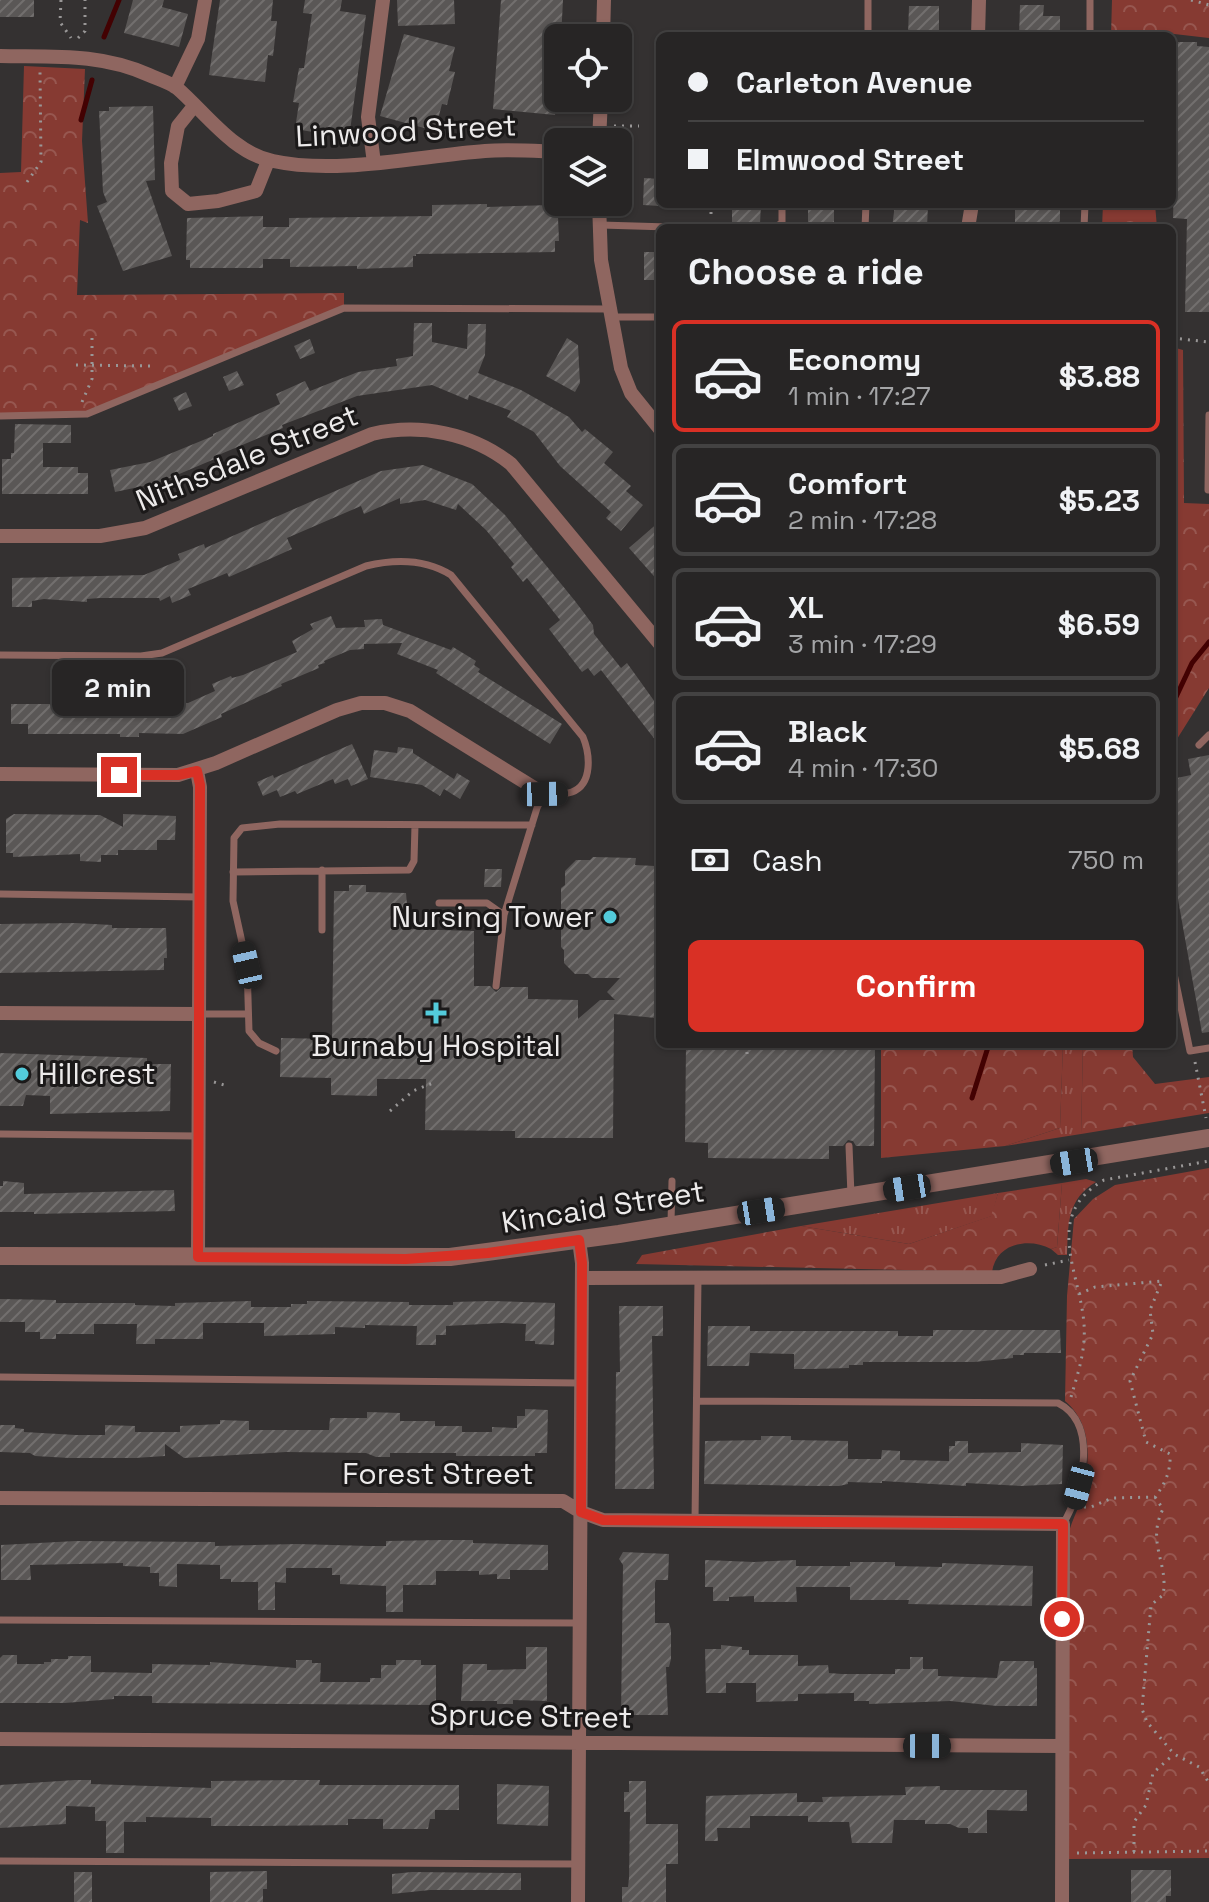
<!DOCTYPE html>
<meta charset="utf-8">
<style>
:root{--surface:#272525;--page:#2f2d2d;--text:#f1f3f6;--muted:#a4a5a7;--line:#434242;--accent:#d93025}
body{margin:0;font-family:"Space Grotesk",sans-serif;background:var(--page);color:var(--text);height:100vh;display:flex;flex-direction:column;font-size:30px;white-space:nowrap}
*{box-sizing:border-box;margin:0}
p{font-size:26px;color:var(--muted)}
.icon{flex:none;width:44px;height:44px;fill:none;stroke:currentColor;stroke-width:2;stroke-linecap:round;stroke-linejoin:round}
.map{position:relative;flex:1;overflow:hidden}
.side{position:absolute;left:656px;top:224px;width:520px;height:824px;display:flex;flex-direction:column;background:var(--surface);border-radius:12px;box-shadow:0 2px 6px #0004,0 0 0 2px var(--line)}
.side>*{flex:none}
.guide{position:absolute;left:656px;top:32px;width:520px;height:176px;border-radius:12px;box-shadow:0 2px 6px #0004,0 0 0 2px var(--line);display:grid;align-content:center;height:176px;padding:0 32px;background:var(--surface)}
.fabs{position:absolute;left:544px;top:24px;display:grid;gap:16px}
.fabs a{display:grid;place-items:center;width:88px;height:88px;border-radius:12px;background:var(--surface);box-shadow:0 2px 6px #0004,0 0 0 2px var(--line);font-size:40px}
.end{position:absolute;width:36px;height:36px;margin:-18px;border:10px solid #d93025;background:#fff;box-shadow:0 0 0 4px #fff}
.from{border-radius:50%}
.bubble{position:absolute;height:56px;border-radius:12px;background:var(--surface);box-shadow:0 2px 6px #0004,0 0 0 2px var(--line);font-size:26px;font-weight:600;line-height:56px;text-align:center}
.car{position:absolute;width:24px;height:48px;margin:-24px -12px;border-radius:10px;box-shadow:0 0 6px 2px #0007;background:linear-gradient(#222 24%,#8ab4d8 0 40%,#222 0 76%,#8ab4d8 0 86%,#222 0)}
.guide b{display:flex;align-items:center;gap:28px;height:76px;font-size:30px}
.guide b+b{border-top:2px solid var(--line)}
.guide i{width:20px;height:20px;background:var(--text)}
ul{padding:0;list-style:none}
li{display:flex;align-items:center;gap:24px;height:112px;margin:0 16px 12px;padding:0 16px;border:4px solid var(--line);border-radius:12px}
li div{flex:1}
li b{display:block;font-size:30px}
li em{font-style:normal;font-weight:600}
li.selected{border-color:var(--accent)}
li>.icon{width:72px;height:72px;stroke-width:1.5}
h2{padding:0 32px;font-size:36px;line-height:96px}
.pay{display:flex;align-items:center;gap:20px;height:88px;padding:0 32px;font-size:30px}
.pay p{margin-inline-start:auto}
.action{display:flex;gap:16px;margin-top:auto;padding:16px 32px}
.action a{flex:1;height:92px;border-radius:12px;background:var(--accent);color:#fff;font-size:32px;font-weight:600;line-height:92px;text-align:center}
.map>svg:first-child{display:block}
.grass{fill:url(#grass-tufts)}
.forest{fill:url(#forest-crowns)}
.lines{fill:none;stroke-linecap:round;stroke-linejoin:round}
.stream{stroke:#430102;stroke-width:5}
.building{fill:url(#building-hatch)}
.path{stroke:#999797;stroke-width:3;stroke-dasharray:2 6;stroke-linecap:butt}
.service{stroke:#8f6660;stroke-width:7}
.minor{stroke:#8f6660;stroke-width:14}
.tertiary{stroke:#8f6660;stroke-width:18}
.route{stroke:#d93025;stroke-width:10}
.poi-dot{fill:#53cbdb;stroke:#1b1919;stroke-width:3}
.labels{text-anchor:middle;stroke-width:6;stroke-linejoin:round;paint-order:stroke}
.street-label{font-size:30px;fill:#eceaea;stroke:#1b1919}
.poi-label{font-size:30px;fill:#eceaea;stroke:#1b1919;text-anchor:end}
</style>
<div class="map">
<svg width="1209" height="1902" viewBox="0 0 1209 1902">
<defs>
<pattern id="grass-tufts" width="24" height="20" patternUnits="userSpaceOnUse" patternTransform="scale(2)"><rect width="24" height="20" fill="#863a32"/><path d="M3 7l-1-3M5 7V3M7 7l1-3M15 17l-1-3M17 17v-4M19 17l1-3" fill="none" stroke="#975750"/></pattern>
<pattern id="forest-crowns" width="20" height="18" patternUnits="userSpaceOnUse" patternTransform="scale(2)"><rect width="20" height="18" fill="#863a32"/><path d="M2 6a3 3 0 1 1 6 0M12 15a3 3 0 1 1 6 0" fill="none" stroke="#975750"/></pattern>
<pattern id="building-hatch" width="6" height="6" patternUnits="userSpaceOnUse" patternTransform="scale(2)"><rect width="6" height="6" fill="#5a5756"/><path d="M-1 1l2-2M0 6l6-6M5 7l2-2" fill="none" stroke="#726f6e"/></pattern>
</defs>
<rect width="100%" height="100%" fill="#343131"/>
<path class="grass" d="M1063 1044H1083L1081 1134 1005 1146 1060 1128Z
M1086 1179 1096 1182C1067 1199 1068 1224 1067 1255H1058L1051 1249 1057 1247 1062 1183Z
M998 1193 992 1216 909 1244 801 1226Z"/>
<path class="forest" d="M1112 0H1209V38L1157 32V36H1111Z
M24 66 85 69 82 141 88 223 80 220 77 295 344 293V308L87 414 0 416V173L21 172Z
M1103 204H1155L1157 228H1102Z
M1172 347 1183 350 1184 503 1209 504V688L1172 747Z
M881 1044H1063L1060 1128 1005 1146 881 1158Z
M1083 1044H1132L1133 1057 1155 1084 1209 1077V1113L1081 1134Z
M1209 1168V1858L1069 1859 1068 1538C1069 1528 1074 1518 1078 1508 1089 1471 1097 1428 1065 1401L1067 1296 1074 1219 1093 1199 1115 1185Z
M1062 1183 1057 1247 1051 1249C1029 1237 996 1243 992 1272L636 1264 642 1255 801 1226 909 1244 991 1216 998 1193Z"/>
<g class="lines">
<path class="stream" d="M104 37 119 0
M81 120 92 80
M1172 699 1176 697 1192 663 1209 642
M972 1098 989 1044"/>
</g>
<path class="building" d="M0 0H34V17H0Z
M133 0H164L162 7 188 14 179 47 124 33Z
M220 0H273L271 21H277L273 56 268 55 265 82 209 75Z
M305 0H342L340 11 366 15 349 138 295 129 299 103 293 102 299 68H304L312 14 303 13Z
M397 0H454L455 24 398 26Z
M501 0H563L561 38H558V84L555 115 493 109Z
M1020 5H1044L1043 16H1060V36H1019Z
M909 6H939V35H908Z
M404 34 455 47 449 71 455 72 447 105 442 104 435 131 380 116Z
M1178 42H1197V46L1209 47V312H1185L1187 219 1173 218Z
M153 106 155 180 146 181 172 256 123 271 97 206 107 202 103 192 99 111H109V107Z
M644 178 660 179V206L643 205Z
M487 204V207L552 205V217H558L559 241H555V252L416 254V256H413V267L357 269V266L290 267V259H263V268H190V260H186L187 218 263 216V227H289V218L432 216V205Z
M732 204H761L760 224 732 223Z
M808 204H834V227L808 228Z
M895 204H928L927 228H892Z
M1015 204H1060V221L1055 228H1015Z
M644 252H660V280H644Z
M414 323H432V342L467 349 468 324H486L485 355 478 373 521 390 569 417 582 432 585 429 613 452 604 463 631 486 626 491 643 505 621 531 606 518 611 512 560 466 534 432 507 417 511 411 469 395 468 400 432 385 357 396 282 425 283 428 216 456 217 458 158 483 115 492 110 470 150 462 213 436V434L280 404 276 394 305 381 310 391 358 372 397 366 396 359 413 356Z
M567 338 578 345 580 383 575 392 546 376Z
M310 339 315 353 300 359 294 346Z
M237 371 244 385 229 391 223 377Z
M186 392 192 406 179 411 173 398Z
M15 424 71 425V443H43V467H78V473H88V494H2V459H11V453H14Z
M423 465 472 484 505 515 575 601 593 625 594 634 621 668 627 663 660 709V746L601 670 594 676 588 668 582 672 549 629 560 620 527 578 523 582 511 567 514 564 486 530 458 504 456 510 425 500 400 504V498L364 514 361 506 287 538 292 549 229 577 227 573 188 589 191 595 172 603 170 596 160 601 159 598H100L87 599V602L44 599 32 601V607H12V578L144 575 180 560 178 554 204 544 205 548 381 471Z
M660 521V583L629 548Z
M331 616 336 628 365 627 364 620 382 619 383 625 451 650 453 647 476 661 474 665 480 669 478 672 562 724 550 744 436 673 438 670 397 654 402 643 364 644V649L350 650 324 661 325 663 318 665 319 668 281 684 282 686 221 714 222 717 183 734 139 733V737H120V734H28V724H11V704H52V698L102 699V707L146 708 147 702 188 703 215 691 212 684 231 676 232 678 243 675 297 652 292 641 313 629 310 624Z
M352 744 368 779 351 786 348 779 335 784 333 779 297 794 295 791 280 797 277 790 263 796 257 782 273 775 274 778Z
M398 747 413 749V753L454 779 457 773 470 781 460 799 444 789 440 796 422 785 370 777 374 750 397 753Z
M1209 755V1032L1202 1033 1172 866V824H1176L1172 779 1191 775 1188 759Z
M14 814 100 815 123 827V814L176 816 175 840H157V850H118V855H101V862L80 861V854L13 857V853H6V819Z
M593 857 636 858 635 865 655 866 660 872V1013L656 1018 614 1014 613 1138H515V1131L425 1130 426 1079H377V1096L331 1095V1078L280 1077 281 1038 332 1039 334 891H349V885H366V892L406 893 409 929 474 931V986H490L496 992 502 987H528V999L578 1000V1019L600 1000H615L607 992 620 978H592L588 974H575L564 963V950L561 947V888L565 885V871L576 860H590Z
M485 869H502L501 887H484Z
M75 923 112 925V928H166L167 958H164V970L0 973V924Z
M686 1044H875L874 1146H856L853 1141 848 1140 843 1146H829V1159L708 1158V1143L685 1142Z
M0 1053 147 1058V1064H171L170 1111 50 1114V1096L26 1095 23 1106H0Z
M3 1181 24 1183V1194L174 1190 175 1211 34 1214V1212H0V1186H3Z
M0 1299 56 1300V1303H135V1305L175 1306V1303L251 1301V1307H291V1304H307V1301L409 1302V1305H453V1302L490 1301 555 1303 554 1345 535 1344V1341H525L526 1324 502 1323 446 1326V1335H436V1345H416L417 1326 365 1325V1328L335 1327V1334L264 1336V1323H203V1339H155V1344H136L137 1324H94V1334H56V1339H40V1332H25V1322H0Z
M619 1306H663V1336H652L654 1489H615L616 1372H620Z
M708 1326H750V1331H898V1336H933V1330H1060L1061 1353H1024V1355H1013V1358L974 1362H863V1365H849V1368L811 1369H794V1354L750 1353 749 1366H707Z
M525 1409 548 1410 547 1453H535V1456H456V1453H390V1457H376L366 1453 286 1452 184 1458 165 1444V1456L135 1458H69L35 1456 30 1453 0 1452V1425H15V1428L24 1429V1432L76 1435H105V1425L135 1426V1432H180V1426L220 1424V1420L249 1421V1430H329L330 1418H367V1412L400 1413V1421H435V1426H462V1432H492V1427L517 1428V1416H525Z
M761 1436H791V1440L848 1441V1459H881L882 1450 900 1451V1460L949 1461V1446H955V1441H968V1453L1021 1452V1443L1063 1445 1062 1484 1021 1486 966 1483V1486L882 1481V1483L848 1482V1484L839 1486H813L704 1484 705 1441 761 1440Z
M441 1540H473V1543L548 1545V1570H510V1579H497V1574L479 1575V1571H436V1585H403V1612H386V1586L340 1584V1575H332V1568H286V1583L275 1582V1610H258V1582H231V1579H220V1565L177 1564V1587L159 1586V1573H150V1567L123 1566V1563L30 1565 31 1580H1V1545L76 1541 215 1542V1546L297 1544 369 1546H386V1541Z
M623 1552 669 1554 668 1580H656L655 1583V1623H669L671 1630V1659L669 1667H666L668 1715H621L623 1565 619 1559Z
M705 1560 754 1562 796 1560V1566H850V1562H895V1566L942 1567V1563L1033 1566 1032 1606 908 1604 909 1600H850V1587H796L797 1602H754V1596L729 1597V1601H713V1587H705Z
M721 1645 742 1647V1650H749V1655H798V1666L828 1665 829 1673 842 1674H895V1669H910V1657H923V1669H938V1676L997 1678 1000 1661H1034V1668H1037V1706H997L950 1701 869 1704V1701H854V1693L798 1694V1701L756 1702V1683H726V1693H706L705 1649H721Z
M526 1647H547V1701L513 1700V1704H497V1701H461L463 1664H487V1670L526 1669Z
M3 1655H17V1664H44V1662H51V1659H68V1656H91V1672L152 1673V1664L210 1665V1662L296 1668V1660H312V1663H321L320 1682H370V1678H381V1665H396V1660H421V1665H436V1705L152 1703V1696H114V1699L65 1703H0V1658Z
M75 1780H91V1784L211 1788V1781L294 1780H320L319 1785H459V1810H435V1819H430L428 1829H383V1819H348V1825L262 1826H211V1818L146 1817V1822H124V1853H106V1821H95V1807L66 1806V1824L0 1828V1785Z
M629 1781H646V1824H678V1864H666V1902H622V1887H628L629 1878 630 1812H624V1792H629Z
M497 1784 549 1786 548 1826 497 1824Z
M940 1786V1790H1027V1811L987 1810V1833H968V1828H959L950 1824H925V1820H894L892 1843H852L849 1822H808V1816H750V1828H717L718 1841H705L706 1796 797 1793V1802H823L822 1797 906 1795 905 1787Z
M1131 1870H1171V1896H1166V1902H1131Z
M267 1871V1889H263V1902H210V1872Z
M74 1872H92V1902H74Z
M412 1872 521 1873V1890H430L392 1894V1874Z"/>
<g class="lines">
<path class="path" d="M61 0 60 22 71 38
M1191 0 1209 5
M78 38 85 31V0
M614 126H639
M27 182 41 162 40 72
M711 204V220
M1172 338 1209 342
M76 365 152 366
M82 402 92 379V333
M747 1054V1045
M1195 1062 1206 1118
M214 1082 224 1085
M390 1111 413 1091 433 1083
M1045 1265 1069 1260
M1079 1294 1095 1287 1162 1281 1150 1310 1153 1334 1130 1381 1146 1442 1170 1454C1171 1471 1165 1484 1155 1497L1112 1498 1091 1507H1083
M1071 1397C1078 1373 1086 1350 1084 1324 1080 1271 1042 1216 1104 1180L1209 1161
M1155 1497 1163 1509C1146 1543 1169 1563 1163 1595L1151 1605 1142 1709 1147 1722 1174 1754 1199 1767 1209 1783
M1134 1852V1822L1146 1805 1153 1773 1174 1754
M1077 1853 1209 1851"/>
<path class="service" d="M868 36V0
M1090 36V0
M601 225 702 228
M773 228 782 223V204
M865 228 866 204
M1084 228 1085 204
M610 317H660
M0 416 87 414 344 308 608 309
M1208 490 1209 415
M0 655 141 656 162 653 366 566C395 559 425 559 451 575L583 737C590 754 593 784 572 792 564 795 553 794 544 794L537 808 504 915 496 986
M1199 745 1209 735
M322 870V930
M233 872 409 870 414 861 415 825
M0 894 199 897
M439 903H487L504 915
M1172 964 1190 1051 1209 1048
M198 1014H248
M276 1051 259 1043 249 1031 247 965 233 901 234 838 242 828 280 824 532 825
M0 1134 198 1136
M849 1146 851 1195
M671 1223 672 1181
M0 1377 580 1383
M698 1401 1058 1403C1100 1424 1082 1493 1063 1524
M695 1520 698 1279
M0 1620 580 1623
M0 1861 578 1864"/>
<path class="minor" d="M978 36 979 0
M603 38 604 0
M0 56C53 57 100 53 149 75 158 79 169 82 177 88 206 113 233 153 273 161 337 175 419 156 485 151 509 149 534 151 558 152
M175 87 198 39 205 0
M194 106 178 126 171 163 172 191 188 204 218 201 256 191 268 161
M599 142 601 98
M374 163 368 117 383 0
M599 202 601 260 621 368 631 393 660 429
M968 228 972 204
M0 536H100L145 528 372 434C420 423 472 433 511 464L660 644
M197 771 200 787 198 1257
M0 774 178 775 216 763 337 710 361 703H385L410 711 544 794
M0 1013 198 1014
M582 1278 1001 1277 1030 1269
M0 1498 563 1501 581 1512 603 1520 1063 1524 1062 1902
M0 1739 1061 1746
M578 1902 582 1263 579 1240"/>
<path class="tertiary" d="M0 1256 450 1257 619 1234 1209 1138"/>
</g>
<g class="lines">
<path class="route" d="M119 775H178L197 771 200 785 198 1257 406 1259 488 1253 579 1240 582 1263 581 1512 603 1520 1063 1524 1062 1619"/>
</g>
<g class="poi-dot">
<circle cx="610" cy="917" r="8"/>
<path d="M432 1001h8v8h8v8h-8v8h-8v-8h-8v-8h8z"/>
<circle cx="22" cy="1074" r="8"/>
</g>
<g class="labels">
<g class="street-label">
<text transform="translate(406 131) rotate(-3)" y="10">Linwood Street</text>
<text transform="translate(247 458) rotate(-22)" y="10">Nithsdale Street</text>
<text transform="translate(603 1207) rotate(-9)" y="10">Kincaid Street</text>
<text x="438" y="1484">Forest Street</text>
<text transform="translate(531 1716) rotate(1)" y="10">Spruce Street</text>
</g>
<g class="poi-label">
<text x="594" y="927">Nursing Tower</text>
<text x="436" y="1056" text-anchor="middle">Burnaby Hospital</text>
<text x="38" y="1084" text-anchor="start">Hillcrest</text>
</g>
</g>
</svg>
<div class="fabs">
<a><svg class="icon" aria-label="locate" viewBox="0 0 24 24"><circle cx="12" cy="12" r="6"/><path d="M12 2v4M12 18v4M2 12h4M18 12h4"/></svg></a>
<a><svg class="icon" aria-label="layers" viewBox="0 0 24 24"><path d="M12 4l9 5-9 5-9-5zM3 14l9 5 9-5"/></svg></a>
</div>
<i class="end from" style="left:1062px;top:1619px"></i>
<i class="end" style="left:119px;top:775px"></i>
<div class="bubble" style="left:52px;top:660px;width:132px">2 min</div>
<i class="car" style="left:544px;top:794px;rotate:89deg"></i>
<i class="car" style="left:247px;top:965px;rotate:347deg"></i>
<i class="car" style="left:1074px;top:1162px;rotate:261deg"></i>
<i class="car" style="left:907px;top:1188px;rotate:261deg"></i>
<i class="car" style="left:761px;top:1211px;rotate:81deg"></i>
<i class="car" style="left:1079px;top:1486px;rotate:195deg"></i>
<i class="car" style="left:927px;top:1746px;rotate:90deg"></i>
<div class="guide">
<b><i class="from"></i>Carleton Avenue</b>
<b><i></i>Elmwood Street</b>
</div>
<section class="side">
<h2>Choose a ride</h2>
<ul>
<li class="selected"><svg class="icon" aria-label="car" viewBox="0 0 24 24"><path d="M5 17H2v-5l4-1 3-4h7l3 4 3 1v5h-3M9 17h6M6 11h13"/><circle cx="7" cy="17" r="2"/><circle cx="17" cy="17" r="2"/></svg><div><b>Economy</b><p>1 min · 17:27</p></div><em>$3.88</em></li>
<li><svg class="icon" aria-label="car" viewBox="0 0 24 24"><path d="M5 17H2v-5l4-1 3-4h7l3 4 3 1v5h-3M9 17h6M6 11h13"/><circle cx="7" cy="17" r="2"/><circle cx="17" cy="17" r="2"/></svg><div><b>Comfort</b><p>2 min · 17:28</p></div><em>$5.23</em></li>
<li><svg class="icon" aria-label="car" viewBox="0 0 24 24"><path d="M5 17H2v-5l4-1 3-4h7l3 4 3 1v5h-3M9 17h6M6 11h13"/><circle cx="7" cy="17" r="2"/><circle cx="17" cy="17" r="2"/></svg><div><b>XL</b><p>3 min · 17:29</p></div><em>$6.59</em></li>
<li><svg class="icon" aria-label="car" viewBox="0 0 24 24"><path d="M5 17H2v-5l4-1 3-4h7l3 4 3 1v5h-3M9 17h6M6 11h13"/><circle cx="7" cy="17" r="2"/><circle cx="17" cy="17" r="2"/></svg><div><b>Black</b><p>4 min · 17:30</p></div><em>$5.68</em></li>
</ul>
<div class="pay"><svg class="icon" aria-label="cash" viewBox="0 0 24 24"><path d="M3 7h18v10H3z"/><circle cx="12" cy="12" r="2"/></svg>Cash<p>750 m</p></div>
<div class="action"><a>Confirm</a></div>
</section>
</div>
